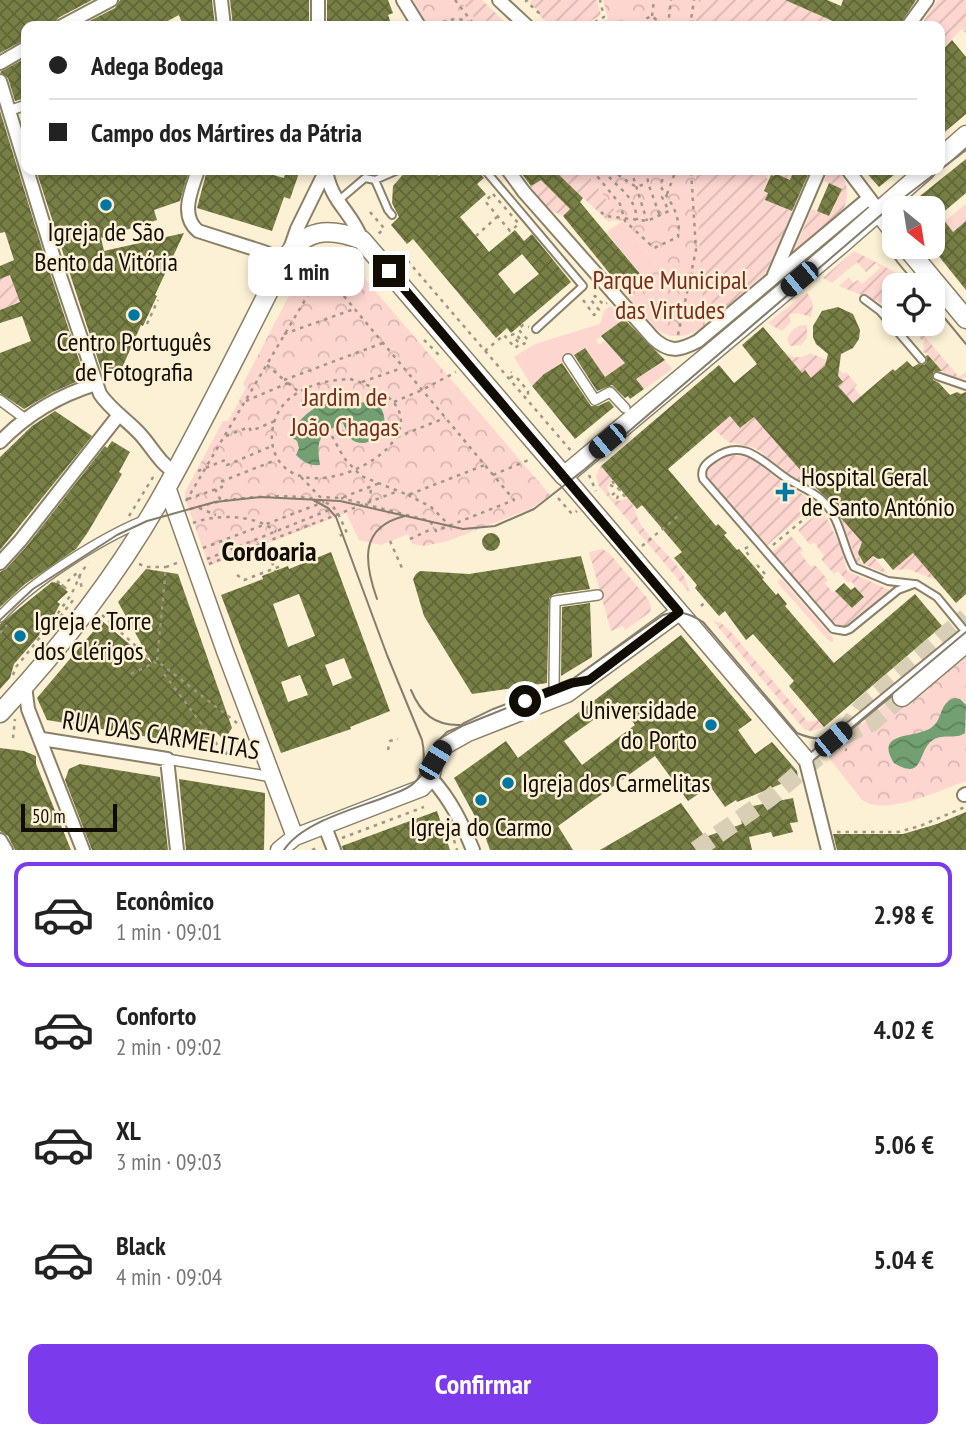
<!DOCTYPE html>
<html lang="pt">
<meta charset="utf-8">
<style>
:root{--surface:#fff;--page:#f2f2f2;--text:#222;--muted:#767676;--line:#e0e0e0;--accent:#7c3aed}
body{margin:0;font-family:"PT Sans Narrow",sans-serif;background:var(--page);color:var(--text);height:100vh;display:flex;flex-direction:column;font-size:26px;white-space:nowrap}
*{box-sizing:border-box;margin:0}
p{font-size:23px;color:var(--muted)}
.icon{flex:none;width:38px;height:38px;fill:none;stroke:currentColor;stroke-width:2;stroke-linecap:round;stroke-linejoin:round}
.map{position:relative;height:850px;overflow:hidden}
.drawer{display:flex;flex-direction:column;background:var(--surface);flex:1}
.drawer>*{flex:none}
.banner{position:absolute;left:21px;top:21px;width:924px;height:154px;border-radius:14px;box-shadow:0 4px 10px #0003;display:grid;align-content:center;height:154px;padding:0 28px;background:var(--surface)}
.needle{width:46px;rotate:150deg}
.buttons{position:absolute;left:882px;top:196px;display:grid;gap:14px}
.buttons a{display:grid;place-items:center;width:63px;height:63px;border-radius:14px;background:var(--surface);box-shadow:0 4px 10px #0003;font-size:35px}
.scale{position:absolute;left:21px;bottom:18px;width:96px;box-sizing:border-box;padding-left:7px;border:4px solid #110d05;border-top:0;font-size:19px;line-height:24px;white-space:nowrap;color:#110d05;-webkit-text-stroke:5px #fcf0d5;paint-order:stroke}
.end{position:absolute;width:32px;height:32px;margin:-16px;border:9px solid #110d05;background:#fff;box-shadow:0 0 0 4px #fff}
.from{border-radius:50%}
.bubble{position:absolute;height:49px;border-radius:14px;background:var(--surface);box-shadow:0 4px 10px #0003;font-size:23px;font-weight:800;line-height:49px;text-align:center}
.car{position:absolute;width:21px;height:42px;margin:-21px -10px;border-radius:9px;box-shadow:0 0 5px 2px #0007;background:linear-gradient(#222 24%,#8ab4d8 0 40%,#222 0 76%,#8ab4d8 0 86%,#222 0)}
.banner b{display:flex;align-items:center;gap:24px;height:66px;font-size:26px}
.banner b+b{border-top:2px solid var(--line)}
.banner i{width:18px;height:18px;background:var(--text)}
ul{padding:12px 0 0;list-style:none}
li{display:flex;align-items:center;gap:21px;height:105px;margin:0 14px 10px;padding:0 14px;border:4px solid transparent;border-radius:14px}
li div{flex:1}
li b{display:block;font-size:26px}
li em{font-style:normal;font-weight:800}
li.active{border-color:var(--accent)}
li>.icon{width:63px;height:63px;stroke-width:1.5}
.primary-button{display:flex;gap:14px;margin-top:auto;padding:14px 28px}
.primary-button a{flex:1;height:80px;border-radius:14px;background:var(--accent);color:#fff;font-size:28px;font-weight:800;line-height:80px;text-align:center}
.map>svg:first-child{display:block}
.grass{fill:#fed6d0}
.forest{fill:url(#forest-crowns)}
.garden{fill:url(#garden-furrows)}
.water{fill:url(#water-waves)}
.building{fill:url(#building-cross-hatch);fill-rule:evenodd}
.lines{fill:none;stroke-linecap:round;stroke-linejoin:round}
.secondary-tunnel{stroke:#d9ceb6;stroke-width:18;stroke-dasharray:18 9;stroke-linecap:butt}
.service-casing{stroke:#8a8067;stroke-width:10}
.pedestrian-casing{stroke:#8a8067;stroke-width:12}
.minor-casing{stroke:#8a8067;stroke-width:16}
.tertiary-casing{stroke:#8a8067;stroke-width:19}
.secondary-casing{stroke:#8a8067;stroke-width:21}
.path{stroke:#a09783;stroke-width:2.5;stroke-dasharray:3.5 5;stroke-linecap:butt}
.service{stroke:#fff;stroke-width:6}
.pedestrian{stroke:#fff;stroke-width:9}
.minor{stroke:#fff;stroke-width:12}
.tertiary{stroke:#fff;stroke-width:16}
.secondary{stroke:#fff;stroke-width:18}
.tram{stroke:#857d6b;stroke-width:2}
.route{stroke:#110d05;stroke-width:9}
.poi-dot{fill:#0077a0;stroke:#fcf0d5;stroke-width:2.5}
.labels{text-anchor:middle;stroke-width:5;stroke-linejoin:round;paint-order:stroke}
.poi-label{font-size:26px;fill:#110d05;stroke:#fcf0d5}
.park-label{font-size:26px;fill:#792a21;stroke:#fcf0d5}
.street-label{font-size:26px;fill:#110d05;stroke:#fcf0d5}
.neighbourhood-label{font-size:28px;font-weight:bold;fill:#110d05;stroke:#fcf0d5}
</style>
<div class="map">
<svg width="966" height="850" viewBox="0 0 966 850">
<defs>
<pattern id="forest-crowns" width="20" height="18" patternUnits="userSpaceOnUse" patternTransform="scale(1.75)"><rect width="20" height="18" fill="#fed6d0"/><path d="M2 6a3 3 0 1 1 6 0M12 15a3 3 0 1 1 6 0" fill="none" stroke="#d9b6b1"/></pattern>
<pattern id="garden-furrows" width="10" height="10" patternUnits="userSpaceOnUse" patternTransform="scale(1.75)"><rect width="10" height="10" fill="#fed6d0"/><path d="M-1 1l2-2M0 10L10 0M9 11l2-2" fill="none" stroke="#d9b6b1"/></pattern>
<pattern id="water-waves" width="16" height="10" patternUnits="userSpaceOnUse" patternTransform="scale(1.75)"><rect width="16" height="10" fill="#72a072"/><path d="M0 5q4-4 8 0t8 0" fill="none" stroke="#5c815c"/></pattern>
<pattern id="building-cross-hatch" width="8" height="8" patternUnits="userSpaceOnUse" patternTransform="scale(1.75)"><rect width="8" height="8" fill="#777f45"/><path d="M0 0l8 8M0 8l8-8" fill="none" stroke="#606638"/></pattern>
</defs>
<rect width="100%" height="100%" fill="#fcf0d5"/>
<path class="grass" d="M966 204V221L932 248 933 237 947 225 945 221Z
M623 221 657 265 641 275 606 232Z
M610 306 624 319 596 340 599 345 605 341 609 346 617 340 628 361 605 377 583 349 544 374 532 386 514 357 535 344 600 324 604 311Z
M665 360 672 369 644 389 636 379Z
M779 579 782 580 833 638V642L829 641 778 583Z"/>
<path class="forest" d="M413 0H460L481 26H428Z
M603 0H699L695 26H592L608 19Z
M584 170H695L705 326C687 337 674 341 656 329L623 291 647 269 657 265Z
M329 250 346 257 550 495 532 508 448 541 424 546 412 544 408 534 381 545 359 540 346 513 209 566 185 498V492L223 421H228L246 388 243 384 305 265 318 253Z
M966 649V781C940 790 886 817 862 800L826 754 899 693Z"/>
<path class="garden" d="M460 0H482L509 26H481Z
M533 0H597L601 15 582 26H551L539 15 540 13 529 2Z
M699 0H785L844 26H695Z
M938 0H966V33L961 29 940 53V26H920Z
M554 170H584L623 221 612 220 609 222Z
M695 170H794L790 180 775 173 774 176 767 174 766 178 772 181 765 200 793 212 765 274 717 315 704 318Z
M829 170H837C848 181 850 195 843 210L794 251 812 209 830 216 842 189 824 181Z
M541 180 570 209 563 216 546 208 527 188Z
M854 251 897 273 907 285H894V308L839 286 849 277 853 283 858 280 862 284 880 268 876 263 866 272 857 262 832 283 823 278Z
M11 275 21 301 0 310V279Z
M807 292 813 304 811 317 798 313 789 314 791 322 782 331 768 323Z
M911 324H914L959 377 966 372V377L961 380 944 373 928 354 923 352 924 340 920 339 919 334 915 333V329L911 328Z
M803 325H807V338L801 345 790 346 787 339C791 331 794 327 803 325Z
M782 350C792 358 799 360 810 353L827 360 826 365 837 367 843 374 846 372 857 385 854 388 861 396 823 428 846 396 838 386 842 382 811 378 805 371 799 376Z
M730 416 740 428 754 417 760 421 821 494 792 477 760 451 752 447 728 442 714 429Z
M727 455 748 457 754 460 782 482 817 503 766 546 704 474 709 466Z
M601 466 612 479 607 487 611 497 619 501 628 498C637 509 634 513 640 523 652 544 687 566 689 592L599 486 596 476Z
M822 509 840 545 847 571 889 590 887 596 850 626 842 627 830 620 771 553 791 536 803 550 800 553 811 567 815 565 828 580 825 583 832 592 835 591 852 608 864 598 851 581 848 583 838 571 834 574 821 559 824 556 814 542 810 545 798 530Z
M841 518 862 542 859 547 860 562 866 563 873 556 888 574 857 562Z
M602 549 609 553 648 599 651 606 650 612 625 630 623 626 611 631 589 552Z
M913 553 936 580 908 569 893 570Z
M713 621 721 623 730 631 808 722 818 720 824 727 812 731 805 730Z"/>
<path class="water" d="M347 400 373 404 381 408C395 435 363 452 350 438 347 434 345 427 343 423 319 434 316 439 320 465 310 466 303 462 296 455L299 448 297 441 290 436C300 415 322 398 347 400Z
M955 698 960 699 966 705 965 733C955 740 944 733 933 740 917 750 925 782 894 763 873 730 918 739 932 727 944 718 938 703 955 698Z"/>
<path class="building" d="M0 0H92L58 18 53 26H26V39L0 53Z
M120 0H212L215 26H183L179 15 158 26H80L115 8Z
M230 0H309V26H233Z
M327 0H388L393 13 388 15 392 26H327Z
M785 0H827L841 6 843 0H916L899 26H844Z
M952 40 966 57V114L940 136V53Z
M26 58V98L15 101 8 78 0 72Z
M0 111 45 258 85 378 53 392 24 409 0 393V353L31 341 22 316 0 323V310L20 302 10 275 0 279V266L14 260 5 232 0 233Z
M966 159V193L940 215 953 232 966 221V290L933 249V208H905Z
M36 170H189L180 201 154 210 157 220 101 238 104 251 184 233 155 295 157 296 143 326 141 325 122 368 103 375Z
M207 170H256L284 178 286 170H300L290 199 284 197 272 231 197 208Z
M407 170H431L439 176 445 170H477L484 178 477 184 486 194 460 217 476 236 489 252 515 230 524 241 532 234 571 282 511 333 507 328 496 338 413 239 407 244 391 225 399 217 392 203 393 186ZM522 254 539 274 514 294 498 274Z
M519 170H559L556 172 583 198 580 202 641 275 623 290 563 216 570 209 541 180 531 186Z
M794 170H810L792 211 765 200 768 193 764 191 771 175 774 176 775 173 790 180Z
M864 170H900L879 187Z
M829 183 842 189 829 216 817 211Z
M838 307 853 314 860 330 859 339 853 348 841 354 838 376 843 382 838 386 853 403 893 369 895 371 907 361 913 367 918 364 924 365 927 362 926 356 928 355 942 371 933 372V380L939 383 950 395 957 392 961 394 966 392V594L956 603 913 553 893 570 883 558 878 559 873 556 864 564 858 553 862 542 841 518 832 503 816 488 754 417 740 428 730 416 668 469 716 526 718 524 727 533 724 535 737 550 739 549 764 578 762 579 776 595 778 593 787 604 785 606 834 663 915 594 942 626 824 727 789 686 794 681 753 634 746 640 725 611 719 616 706 601 695 588 697 585 674 558 682 552 642 505 637 509 601 466 719 365 734 383 757 364 742 345 763 327 802 373 805 370 811 378 825 366 828 354 816 344 813 337V326L822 311Z
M624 319 665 360 636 379 644 389 630 399 628 396 625 398 612 385 597 391 574 355 585 348 605 377 625 363 601 336Z
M562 363 591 406H598L609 401 614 407 575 439 532 386 544 374Z
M55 411 92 436 0 550V457L32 426Z
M112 441 130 452 119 472 122 474 88 532 76 549 25 584 0 607V572L6 569 26 547 105 446 107 448Z
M482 542a9 9 0 1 1 18 0a9 9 0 1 1-18 0Z
M331 552 390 711 350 727 351 729 281 753 221 595 263 579 262 576 288 566 289 569ZM299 594 315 636 288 647 273 604ZM344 658 352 678 333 686 325 665ZM300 675 308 695 288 702 281 682Z
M581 556 590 589 554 594 549 598 547 683 472 694 424 616 413 579 416 574 420 571 469 574Z
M146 569 178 574 232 728 224 740 217 733 203 746 47 720 37 698 102 621 152 663 118 602Z
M52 582 58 583 68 592 57 602 60 604 50 623 14 664 10 678 0 689V624Z
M844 583 851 590 855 587 864 597 852 608 835 591Z
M590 603 592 657 561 676 562 607Z
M681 635 752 720 738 730 755 754 772 742 797 771 798 777 737 802 736 800 725 807 710 786 688 801 655 756 558 826 573 850H490L484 833 454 778 506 741 518 758ZM618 702 635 725 582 765 564 741Z
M0 748 24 751 36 756V764L71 850H15L8 836 0 831Z
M80 764 160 777 168 850H92L65 780 69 769Z
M179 779 265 793 264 850H186Z
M793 798 798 822 790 823 793 832 773 837 771 832 749 837 752 850H600L681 803 705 837 742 824 738 809Z
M437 811 450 850H343L342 846Z
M966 812V850H837L833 834H903L937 824Z"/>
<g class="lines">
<path class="secondary-tunnel" d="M843 736 871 723 902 697
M696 850 771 797 840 738 861 708 966 617"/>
<defs>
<path id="service" d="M485 170 583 286 536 329
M375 180 388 210 392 215
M338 201 365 178 375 180 398 170
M864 299 880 311 922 360
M937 376 966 386
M914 584 898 590 850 629 845 631 833 629 703 479C700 469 705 464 714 458 745 436 764 464 789 480 799 486 812 491 821 499 841 517 842 546 854 567L888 581 914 584H916L937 597 965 631
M465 727 494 713 572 683
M807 758H810L966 630"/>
<path id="pedestrian" d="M8 111 26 105
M568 359 595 400 610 392 625 408
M0 400 24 418
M0 617C31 582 100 539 143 521
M554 690 555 601 598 595
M167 759 272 777"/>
<path id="minor" d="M221 0 224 26
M318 0V26
M403 0 419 26
M499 0 527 26
M62 26 111 0
M908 26 927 0
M0 63 26 48
M0 81 53 255 100 394C111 410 127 420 140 434 152 447 160 464 175 472
M198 170C192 189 179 215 198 231L264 252 284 261
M326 170C331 203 351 210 362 240
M508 170 524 192 653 338C669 353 679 351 698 341L869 198
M848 170 873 203
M290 249 297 229 326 170
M774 275 819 170
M0 442C26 415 60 395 96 384
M0 563 20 541 118 416
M25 686 28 709 83 850
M42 739 167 759 177 850
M805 758 828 850
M431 778C451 800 462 823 473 850
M964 795 966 794
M325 827 334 850
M0 840 6 850"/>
<path id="tertiary" d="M564 476 805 758
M167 487 225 651 295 837
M279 850 295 837 422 788 431 778 435 760 443 747 468 733 567 694 679 612"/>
<path id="secondary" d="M940 158 966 135
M878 211 894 232
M906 247 966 319
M902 697 966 643
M0 713C64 644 122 569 167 487 208 413 246 336 284 261 304 228 329 227 362 240L564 476 839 246 926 170"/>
</defs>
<use href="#service" class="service-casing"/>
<use href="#pedestrian" class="pedestrian-casing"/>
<use href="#minor" class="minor-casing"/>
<use href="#tertiary" class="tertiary-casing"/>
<use href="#secondary" class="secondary-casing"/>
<path class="path" d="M455 0 472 22
M528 0 526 1 539 13 535 16
M652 16 654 0
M435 26C449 18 462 16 475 26
M587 26 604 17 600 0
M615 26 620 23
M646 26 645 19 652 16 658 21 656 26
M668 26 671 0
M690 26 694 0
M592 170 620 204 625 221 654 248 678 237 679 224 674 208 661 187 664 170
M604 170C615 188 635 193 637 220
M611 170 636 187 648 183
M631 170 647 221
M647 170 648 183 660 216
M493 194 519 224 510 231 485 201Z
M370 212 383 227 384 229 378 234 380 236
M601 212 605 216 647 221 669 211 662 197 667 194 676 170
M476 236 498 216
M323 251 325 258
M394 252 401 253 572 452
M317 274a11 11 0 1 1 22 0a11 11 0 1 1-22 0Z
M333 283 514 500 436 531 430 521 341 498
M583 300 594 315 599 310 591 300 595 296 604 305 607 303
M147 324 158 300
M284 334 354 309
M678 335 696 250 691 170
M424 340 441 357
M485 351 504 335 515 348 520 344 512 335 515 333 524 344 528 340 518 329 523 325 529 327
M267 365 283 379
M510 378 514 375 511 372
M517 378 528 391V398
M350 379C471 415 345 498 295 474 264 460 266 418 290 398 308 384 329 380 350 379Z
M284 380 383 343
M362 382 402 368
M288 383 299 392
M246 401 288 383
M394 402 422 390 456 372
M226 436 249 427 251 431 275 421
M332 436 344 458 361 476 408 495 485 465
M397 437 445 418
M198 471 225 460 227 465 272 446
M493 475 531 459
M589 475 596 491
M301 477 320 497 341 498 380 483
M612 481 626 498
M610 485 617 488
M215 489 221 501C245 497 316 490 334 508 340 515 343 525 347 533L336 537
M408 495 431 507 450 526
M612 495 620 489
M558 498 572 514 577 511
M188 499 222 487 220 482 276 460
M617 499 620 489
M186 501 318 278
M370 502 371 487
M199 508 216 515
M190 509 221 501
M129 516 155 474
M193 523C215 514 257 514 276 532
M410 539 434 528
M390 541 402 568
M773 545 816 509
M642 546 678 516
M748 547 744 549 751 558
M203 548 324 502
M207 559 334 508
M272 562 275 571
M177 563 166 567 157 661 237 723
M139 564 147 567H166
M209 564 398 491
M757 565 765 574 768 571
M79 575 82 589
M237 575 244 580 281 566 282 568
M57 581 68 590
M61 587 77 573
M701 606 706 601
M102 615 149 658
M50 630 74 599
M0 633 7 625
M131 674 156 662
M164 674 225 755 242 736
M13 675 16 667C35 644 53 621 70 596 78 584 78 573 89 563
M13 738 15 719
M837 747 847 750
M388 750 390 741 398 739
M837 832H898L920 826 965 807
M342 838 424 807
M454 840 457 850
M312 850 320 847"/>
<use href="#service" class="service"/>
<use href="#pedestrian" class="pedestrian"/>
<use href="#minor" class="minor"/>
<use href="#tertiary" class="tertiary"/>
<use href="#secondary" class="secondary"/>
<path class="tram" d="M893 208C873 242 896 260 917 285
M933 304 966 344
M377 599C364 562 359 527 405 516
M0 620 33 589 117 535 147 521 215 502 261 497 340 501 463 529 495 526 534 509 585 469 881 215 966 150
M411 690C421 714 435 726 461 725
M422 766 434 745 447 732 564 685 663 615C679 610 689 613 703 622L797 733C816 741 830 741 848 731L966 632
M284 850C302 822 355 809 385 797 395 793 408 790 415 782 425 772 425 753 422 740L387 655 336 517 328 508 313 500"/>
</g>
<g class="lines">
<path class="route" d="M389 271 679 612 589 680 572 683 525 701"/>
</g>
<g class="poi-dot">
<circle cx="106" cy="205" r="7"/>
<circle cx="134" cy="315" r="7"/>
<path d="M781.5 481.5h7v7h7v7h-7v7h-7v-7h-7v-7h7z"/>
<circle cx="20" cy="636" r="7"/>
<circle cx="711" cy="725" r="7"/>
<circle cx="508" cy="783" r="7"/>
<circle cx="481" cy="800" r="7"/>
</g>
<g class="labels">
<g class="poi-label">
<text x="106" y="241">Igreja de São<tspan x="106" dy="30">Bento da Vitória</tspan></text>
<text x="134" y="351">Centro Português<tspan x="134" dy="30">de Fotografia</tspan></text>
<text x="801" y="486" text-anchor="start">Hospital Geral<tspan x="801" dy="30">de Santo António</tspan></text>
<text x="34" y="630" text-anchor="start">Igreja e Torre<tspan x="34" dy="30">dos Clérigos</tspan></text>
<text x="697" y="719" text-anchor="end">Universidade<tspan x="697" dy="30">do Porto</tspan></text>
<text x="522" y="792" text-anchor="start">Igreja dos Carmelitas</text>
<text x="481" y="836">Igreja do Carmo</text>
</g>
<g class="park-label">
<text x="670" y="289">Parque Municipal<tspan x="670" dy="30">das Virtudes</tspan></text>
<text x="345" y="406">Jardim de<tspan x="345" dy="30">João Chagas</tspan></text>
</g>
<g class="street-label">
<text transform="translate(161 735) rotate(9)" y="9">RUA DAS CARMELITAS</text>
</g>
<g class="neighbourhood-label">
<text x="269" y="561">Cordoaria</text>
</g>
</g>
</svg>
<div class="buttons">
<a><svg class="needle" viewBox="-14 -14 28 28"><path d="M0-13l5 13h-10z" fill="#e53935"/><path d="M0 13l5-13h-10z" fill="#767676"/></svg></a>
<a><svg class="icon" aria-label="locate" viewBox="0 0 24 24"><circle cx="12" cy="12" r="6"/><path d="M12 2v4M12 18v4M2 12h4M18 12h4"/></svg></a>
</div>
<div class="scale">50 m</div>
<i class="end from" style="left:525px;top:701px"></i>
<i class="end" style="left:389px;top:271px"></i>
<div class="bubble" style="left:248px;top:247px;width:116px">1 min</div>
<i class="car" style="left:799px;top:279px;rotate:230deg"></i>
<i class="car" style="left:607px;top:441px;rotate:230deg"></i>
<i class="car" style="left:833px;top:739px;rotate:51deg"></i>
<i class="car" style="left:435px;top:760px;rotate:31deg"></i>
<div class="banner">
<b><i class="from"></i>Adega Bodega</b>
<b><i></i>Campo dos Mártires da Pátria</b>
</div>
</div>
<section class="drawer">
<ul>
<li class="active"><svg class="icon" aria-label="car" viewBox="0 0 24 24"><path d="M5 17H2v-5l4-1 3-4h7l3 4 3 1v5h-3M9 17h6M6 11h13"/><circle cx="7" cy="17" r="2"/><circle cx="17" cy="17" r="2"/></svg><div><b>Econômico</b><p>1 min · 09:01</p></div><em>2.98 €</em></li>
<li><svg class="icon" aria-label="car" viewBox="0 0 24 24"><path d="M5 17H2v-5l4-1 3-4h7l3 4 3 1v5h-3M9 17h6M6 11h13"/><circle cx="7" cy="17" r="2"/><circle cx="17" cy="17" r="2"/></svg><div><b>Conforto</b><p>2 min · 09:02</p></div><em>4.02 €</em></li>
<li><svg class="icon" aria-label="car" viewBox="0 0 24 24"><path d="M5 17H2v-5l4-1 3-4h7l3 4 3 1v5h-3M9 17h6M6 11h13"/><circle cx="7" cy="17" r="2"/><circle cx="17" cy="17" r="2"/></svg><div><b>XL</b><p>3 min · 09:03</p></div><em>5.06 €</em></li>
<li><svg class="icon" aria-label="car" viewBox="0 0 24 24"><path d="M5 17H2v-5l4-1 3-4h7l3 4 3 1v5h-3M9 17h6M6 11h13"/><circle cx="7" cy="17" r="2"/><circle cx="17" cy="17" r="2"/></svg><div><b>Black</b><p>4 min · 09:04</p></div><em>5.04 €</em></li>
</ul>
<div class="primary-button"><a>Confirmar</a></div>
</section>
